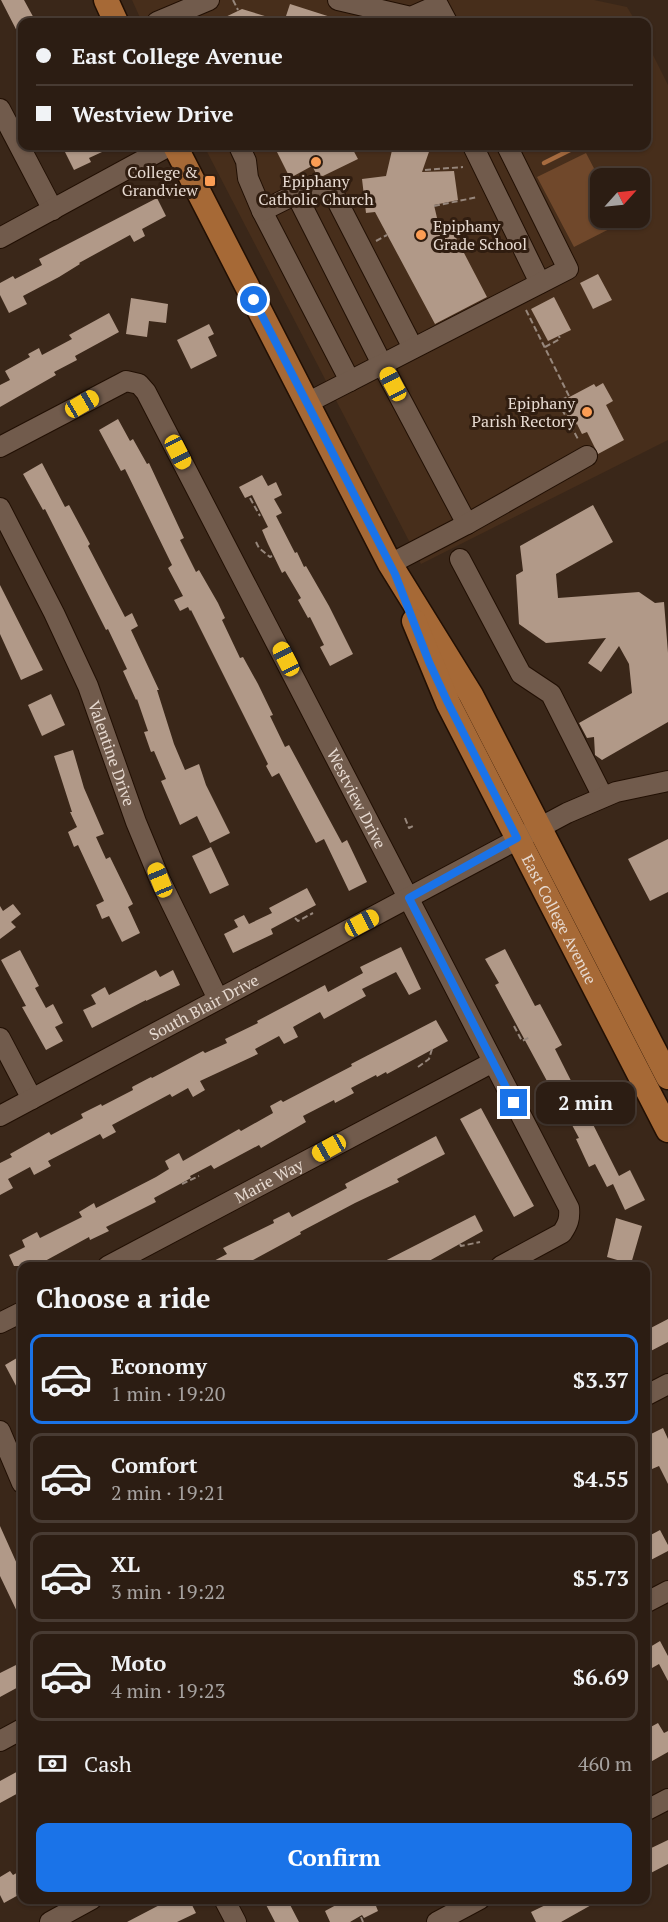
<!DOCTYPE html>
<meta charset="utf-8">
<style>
:root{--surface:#2c1d13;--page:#34261c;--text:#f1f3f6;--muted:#a6a2a0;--line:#483b33;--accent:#1a73e8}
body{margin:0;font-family:"PT Serif",serif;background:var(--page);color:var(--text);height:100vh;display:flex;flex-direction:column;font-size:22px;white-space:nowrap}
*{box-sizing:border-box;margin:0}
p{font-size:20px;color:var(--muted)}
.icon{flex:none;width:33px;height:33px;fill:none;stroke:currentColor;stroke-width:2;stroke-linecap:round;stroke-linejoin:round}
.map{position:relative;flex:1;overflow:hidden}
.details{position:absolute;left:18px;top:1262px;width:632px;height:642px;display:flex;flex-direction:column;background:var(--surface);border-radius:12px;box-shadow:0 2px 4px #0004,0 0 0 2px var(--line)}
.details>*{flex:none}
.hud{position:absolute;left:18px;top:18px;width:633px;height:132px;border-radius:12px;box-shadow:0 2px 4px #0004,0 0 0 2px var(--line);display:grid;align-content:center;height:132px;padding:0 18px;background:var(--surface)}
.needle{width:39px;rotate:63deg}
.buttons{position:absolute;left:590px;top:168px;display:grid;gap:12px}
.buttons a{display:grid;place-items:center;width:60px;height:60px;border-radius:12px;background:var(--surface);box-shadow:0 2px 4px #0004,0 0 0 2px var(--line);font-size:30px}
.end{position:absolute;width:27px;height:27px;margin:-14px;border:8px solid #1a73e8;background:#fff;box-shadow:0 0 0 3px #fff}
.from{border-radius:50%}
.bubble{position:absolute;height:42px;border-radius:12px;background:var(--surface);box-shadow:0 2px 4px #0004,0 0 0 2px var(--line);font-size:20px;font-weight:700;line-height:42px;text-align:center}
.car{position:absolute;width:18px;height:36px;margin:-18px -9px;border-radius:8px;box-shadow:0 0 4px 2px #0007;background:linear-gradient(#f5c518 24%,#345 0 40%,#f5c518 0 76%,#345 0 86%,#f5c518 0)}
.hud b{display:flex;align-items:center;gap:21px;height:57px;font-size:22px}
.hud b+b{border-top:2px solid var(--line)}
.hud i{width:15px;height:15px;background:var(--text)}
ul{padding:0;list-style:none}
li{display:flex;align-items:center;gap:18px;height:90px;margin:0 12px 9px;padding:0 6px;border:3px solid var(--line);border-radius:12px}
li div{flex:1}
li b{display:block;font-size:22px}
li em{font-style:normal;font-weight:700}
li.selected{border-color:var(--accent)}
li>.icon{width:54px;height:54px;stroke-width:1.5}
h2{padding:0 18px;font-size:27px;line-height:72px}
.pay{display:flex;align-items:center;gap:15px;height:66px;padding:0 18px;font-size:22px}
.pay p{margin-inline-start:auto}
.cta{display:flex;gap:12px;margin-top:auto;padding:12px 18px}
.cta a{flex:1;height:69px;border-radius:12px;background:var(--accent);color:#fff;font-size:24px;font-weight:700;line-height:69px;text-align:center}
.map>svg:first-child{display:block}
.built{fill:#472e1b;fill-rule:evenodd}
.green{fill:#70482b}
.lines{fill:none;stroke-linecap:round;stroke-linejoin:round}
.stream{stroke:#a66b3f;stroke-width:4.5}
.building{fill:#b19988}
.minor-casing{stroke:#210f03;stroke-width:22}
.major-casing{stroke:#210f03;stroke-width:27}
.path{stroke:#97877c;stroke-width:2;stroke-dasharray:6 3;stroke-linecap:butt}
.minor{stroke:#715b4c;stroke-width:20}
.major{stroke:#a66936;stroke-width:24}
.route{stroke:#1a73e8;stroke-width:8}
.poi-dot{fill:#fc9d54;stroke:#301d10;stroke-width:2}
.labels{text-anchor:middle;stroke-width:6;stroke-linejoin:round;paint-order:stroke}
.poi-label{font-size:16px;fill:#e7dad1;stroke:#301d10;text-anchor:end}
.street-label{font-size:16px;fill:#e7dad1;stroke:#301d10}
</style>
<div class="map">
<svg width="668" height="1922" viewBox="0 0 668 1922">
<rect width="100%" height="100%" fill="#3a2719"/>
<path class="built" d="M132 0H594L627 7 636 22H142Z
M647 43 668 85V440L421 564 204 146H646ZM600 178H639V218H600Z"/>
<path class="green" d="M586 153 600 180V218H620L623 222 574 247 537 177Z"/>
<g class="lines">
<path class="stream" d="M544 163 578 146"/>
</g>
<path class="building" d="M1 0H24L36 22H22V41Z
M290 4 340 20V22H284Z
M242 9 278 20V22H215Z
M62 146H115L89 158 91 162 74 170Z
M274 146H351L358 159 323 176 317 175 312 166 290 178Z
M393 146H431L422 172 454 171 458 200 434 205 441 235 452 230 487 297 435 324 375 212 366 213 362 179 386 176Z
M157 198 166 216 142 229 145 236 134 242 130 235 79 263 80 264 59 277 23 296 27 304 9 313 0 295V283L13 276 15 279 42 265 39 259Z
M598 274 612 300 593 309 580 283Z
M554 297 571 330 548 341 531 309Z
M131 298 168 304 166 323 149 321 147 337 126 334Z
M109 313 119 332 75 356 77 360 54 372 56 375 0 407V385L10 380 5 371 30 357 28 354 39 348 42 355 72 339 69 335Z
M209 324 214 334 208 337 217 356 191 369 177 340Z
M603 383 613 401 606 405 624 440 598 454 587 432 582 434 577 424 573 426 560 402 594 384 596 387Z
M118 419 130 441 133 439 147 464 149 463 184 538 180 540 196 572 199 570 218 603 225 618 222 620 240 658 243 657 258 684 273 715 270 716 285 747 289 745 342 843 347 840 367 882 349 891 324 839 316 843 279 773 272 777 266 766 268 764 191 610 190 611 188 607 180 611 174 600 183 596 168 568 172 565 125 469 121 471 99 430Z
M42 463 65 507 69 505 90 544 88 546 125 617 132 613 138 626 131 630 159 690H157L174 744 185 770 199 764 206 785 230 833 210 843 197 816 180 825 161 781 166 779 154 751 151 752 144 732 148 731 137 699 136 700 123 671 127 669 108 629 106 630 45 509 43 510 23 474Z
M262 475 268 486 276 482 282 495 274 499 282 513 276 516 295 553 297 552 304 567 306 566 329 606 353 654 330 666 320 647 324 645 310 617 308 618 298 600 301 598 285 571 282 573 268 544 262 530 268 527 252 495 245 498 239 487Z
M593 505 613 542 556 574 558 598 639 592 655 603 664 602 668 653V722L602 760 595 755 594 737 587 738 579 723 632 693 629 664 619 646 601 672 588 663 606 638 546 643 519 624 516 575 523 571 520 546Z
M0 585 43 670 21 680 0 634Z
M51 694 65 725 42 736 28 705Z
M73 750 84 788 104 834 96 837 106 859 110 857 133 904 128 907 140 933 122 942 109 916 102 919 96 905 104 901 78 845 74 847 68 832 77 827 70 812H72L54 756Z
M668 839V892L650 901 628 859Z
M211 847 229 885 210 894 192 856Z
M307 888 316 905 271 929 273 934 233 953 224 934 238 927 234 920 244 915 249 924 272 913 269 908Z
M13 904 21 914 11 922 16 927 0 939V906L3 911Z
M401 947 421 989 409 995 396 972 362 989 366 996 324 1019 320 1012 293 1027 298 1037 284 1044 279 1036 255 1049 258 1054 200 1081 205 1090 193 1097 188 1088 172 1097 170 1094 112 1125 116 1132 103 1139 100 1134 48 1161 51 1166 34 1175 30 1167 8 1179 13 1188 0 1195V1163L12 1157 10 1154 49 1132 51 1135 83 1118 81 1114 101 1104 102 1106 133 1090 132 1087 151 1077 152 1078 203 1051 205 1053 227 1043 225 1039 258 1023 257 1021 325 985 328 992 363 973 360 967Z
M505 949 535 1006 540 1004 562 1045 555 1049 619 1176 630 1170 645 1200 625 1210 613 1184 607 1187 595 1164 589 1167 576 1139 579 1138 565 1112 561 1114 552 1095 554 1094 495 985 499 983 485 959Z
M20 950 39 986 35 988 46 1008 53 1004 63 1023 55 1027 63 1041 46 1050 22 1007 26 1006 1 960Z
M156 970 160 977 173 970 180 985 146 1001V1000L92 1028 83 1010 96 1004 91 995 105 987 109 995Z
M436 1020 448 1041 387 1074 386 1072 377 1077 376 1075 351 1088 354 1093 335 1103 334 1100 303 1116 306 1122 261 1148 259 1145 214 1169 211 1165 190 1176 191 1178 180 1184 154 1198 156 1202 106 1227 109 1231 90 1240 89 1237 45 1261 48 1266H14L9 1255 25 1247 22 1240 37 1232 40 1238 82 1217 79 1212 94 1203 96 1208 156 1177 169 1169 165 1161 179 1153 183 1161 239 1129 241 1131 273 1113 270 1106 281 1100 283 1102 352 1066 351 1064Z
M481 1108 534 1206 514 1217 460 1119Z
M436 1136 445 1154 397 1179 399 1182 355 1203 300 1232 301 1234 253 1260 254 1262 247 1266H204L227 1254 223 1248 274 1223 273 1220 289 1212 292 1217 347 1188 345 1184Z
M475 1215 483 1231 420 1266H375Z
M616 1218 642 1226 631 1264 607 1257Z
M668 1319V1342L645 1354V1331Z
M22 1355V1397L5 1365Z
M663 1428 668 1439V1484L659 1466 652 1469 645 1455 651 1452 645 1437Z
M0 1526 22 1575V1622L0 1576Z
M660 1530 668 1545V1551L645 1563V1538Z
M660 1641 668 1656V1681L659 1664 645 1672V1650Z
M22 1662V1685L0 1697V1673Z
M658 1723 664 1733 668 1731V1752L645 1765V1730Z
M22 1769V1791L0 1803V1781Z
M668 1840V1864L645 1876V1851Z
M22 1870V1893L4 1903 0 1895V1877L10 1871 13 1875Z
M171 1899H189L196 1913 177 1922H127Z
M263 1899H287L299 1922H275Z
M347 1899H390L376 1906 378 1911 364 1918 362 1915 350 1922H330L325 1911Z
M558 1899H602L561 1922H536L531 1912Z"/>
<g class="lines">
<defs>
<g id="minor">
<path d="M338 0 411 17 438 5 447 22"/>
<path d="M157 22 209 0"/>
<path d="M0 109 53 210"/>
<path d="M239 146 246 161 248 178 262 211 350 381"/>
<path d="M473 146 540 283"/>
<path d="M296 194 382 364 467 524"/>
<path d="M262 211 312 186 332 191 413 348"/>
<path d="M0 238 169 146"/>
<path d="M307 403 568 269 507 146"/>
<path id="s1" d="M0 447 126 381 139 384 146 392 569 1208C570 1219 568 1224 562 1233L501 1266"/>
<path id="s2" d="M0 508 54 613 88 686 136 822 160 880 218 999"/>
<path d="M460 559 521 674 551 694 603 797"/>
<path d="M390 564 467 524 587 456"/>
<path d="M0 1038 32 1099"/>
<path id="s3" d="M0 1116 567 813 616 792 668 781"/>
<path id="s4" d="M108 1266 493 1062"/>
<path d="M0 1323 22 1312"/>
<path d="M645 1396 668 1384"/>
<path d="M0 1431 22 1483"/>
<path d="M645 1603 668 1591"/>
<path d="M0 1741 22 1729"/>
<path d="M645 1811 668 1799"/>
<path d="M224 1899 236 1922"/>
<path d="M50 1922 92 1899"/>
<path d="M437 1922 480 1899"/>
</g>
<g id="major">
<path d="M106 0 116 22"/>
<path d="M175 146 390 564 471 695 668 1077"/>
<path id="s5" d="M414 621 448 703 668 1130"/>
</g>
</defs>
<use href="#minor" class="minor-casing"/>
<use href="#major" class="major-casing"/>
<path class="path" d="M233 0 238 10
M425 170 463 167
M434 206 478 197
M376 241 387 235
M526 310 569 396 558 402 579 441
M545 347 560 339 559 336
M250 498 260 516
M256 542 259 548 270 557 272 556
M405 818 409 828 415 825
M295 918 298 921 313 913
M514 1026 522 1041 530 1037
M418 1067 429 1059 432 1049
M182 1184 199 1176
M460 1244 461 1246 480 1242
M401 1899 406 1901 413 1899
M361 1917 363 1922"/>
<use href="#minor" class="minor"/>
<use href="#major" class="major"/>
</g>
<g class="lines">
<path class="route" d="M254 300 395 574 429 662 448 703 517 838 409 898 514 1103"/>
</g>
<g class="poi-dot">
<circle cx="316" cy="162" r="6"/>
<rect x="204" y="175" width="12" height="12" rx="3"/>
<circle cx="421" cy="235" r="6"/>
<circle cx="587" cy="412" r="6"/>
</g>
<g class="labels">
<g class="poi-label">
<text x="198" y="178">College &amp;<tspan x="198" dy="18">Grandview</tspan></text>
<text x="316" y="187" text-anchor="middle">Epiphany<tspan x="316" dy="18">Catholic Church</tspan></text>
<text x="433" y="232" text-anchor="start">Epiphany<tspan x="433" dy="18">Grade School</tspan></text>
<text x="575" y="409">Epiphany<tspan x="575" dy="18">Parish Rectory</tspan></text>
</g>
<g class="street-label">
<text dy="6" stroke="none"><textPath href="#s2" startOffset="270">Valentine Drive</textPath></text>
<text dy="6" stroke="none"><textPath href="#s1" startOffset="624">Westview Drive</textPath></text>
<text dy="6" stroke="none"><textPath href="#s5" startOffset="332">East College Avenue</textPath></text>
<text dy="6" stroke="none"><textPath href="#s3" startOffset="231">South Blair Drive</textPath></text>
<text dy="6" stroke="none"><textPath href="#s4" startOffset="182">Marie Way</textPath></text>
</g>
</g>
</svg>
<div class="buttons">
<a><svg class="needle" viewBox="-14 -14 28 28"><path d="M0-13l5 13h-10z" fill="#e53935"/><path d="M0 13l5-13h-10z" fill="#a6a2a0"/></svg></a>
</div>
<i class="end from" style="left:254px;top:300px"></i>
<i class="end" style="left:514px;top:1103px"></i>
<div class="bubble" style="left:536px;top:1082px;width:99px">2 min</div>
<i class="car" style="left:393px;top:384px;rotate:332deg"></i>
<i class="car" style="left:82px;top:404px;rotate:60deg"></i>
<i class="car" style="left:178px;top:452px;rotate:153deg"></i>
<i class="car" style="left:286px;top:659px;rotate:333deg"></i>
<i class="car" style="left:160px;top:880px;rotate:338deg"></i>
<i class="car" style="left:362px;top:923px;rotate:62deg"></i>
<i class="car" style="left:329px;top:1148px;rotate:241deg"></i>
<div class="hud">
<b><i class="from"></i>East College Avenue</b>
<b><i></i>Westview Drive</b>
</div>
<section class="details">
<h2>Choose a ride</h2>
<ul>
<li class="selected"><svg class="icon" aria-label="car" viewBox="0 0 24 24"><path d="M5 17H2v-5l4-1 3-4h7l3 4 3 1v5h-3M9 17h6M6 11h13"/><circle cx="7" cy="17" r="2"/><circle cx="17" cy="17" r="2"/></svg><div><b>Economy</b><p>1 min · 19:20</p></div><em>$3.37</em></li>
<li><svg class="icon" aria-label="car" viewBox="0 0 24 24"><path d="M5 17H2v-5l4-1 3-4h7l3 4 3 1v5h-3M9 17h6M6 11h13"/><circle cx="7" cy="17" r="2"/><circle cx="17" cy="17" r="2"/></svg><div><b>Comfort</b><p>2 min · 19:21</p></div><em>$4.55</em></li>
<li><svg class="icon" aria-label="car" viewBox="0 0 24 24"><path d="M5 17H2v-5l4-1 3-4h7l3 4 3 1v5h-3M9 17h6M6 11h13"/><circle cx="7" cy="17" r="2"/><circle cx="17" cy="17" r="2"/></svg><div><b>XL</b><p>3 min · 19:22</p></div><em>$5.73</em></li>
<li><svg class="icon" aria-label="car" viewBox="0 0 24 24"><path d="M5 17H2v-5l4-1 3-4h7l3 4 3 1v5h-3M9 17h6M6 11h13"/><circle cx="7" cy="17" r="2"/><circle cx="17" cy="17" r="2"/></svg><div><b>Moto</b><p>4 min · 19:23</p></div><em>$6.69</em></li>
</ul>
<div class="pay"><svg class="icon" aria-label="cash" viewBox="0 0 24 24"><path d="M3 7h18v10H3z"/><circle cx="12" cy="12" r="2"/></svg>Cash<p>460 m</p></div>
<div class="cta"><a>Confirm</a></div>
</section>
</div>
